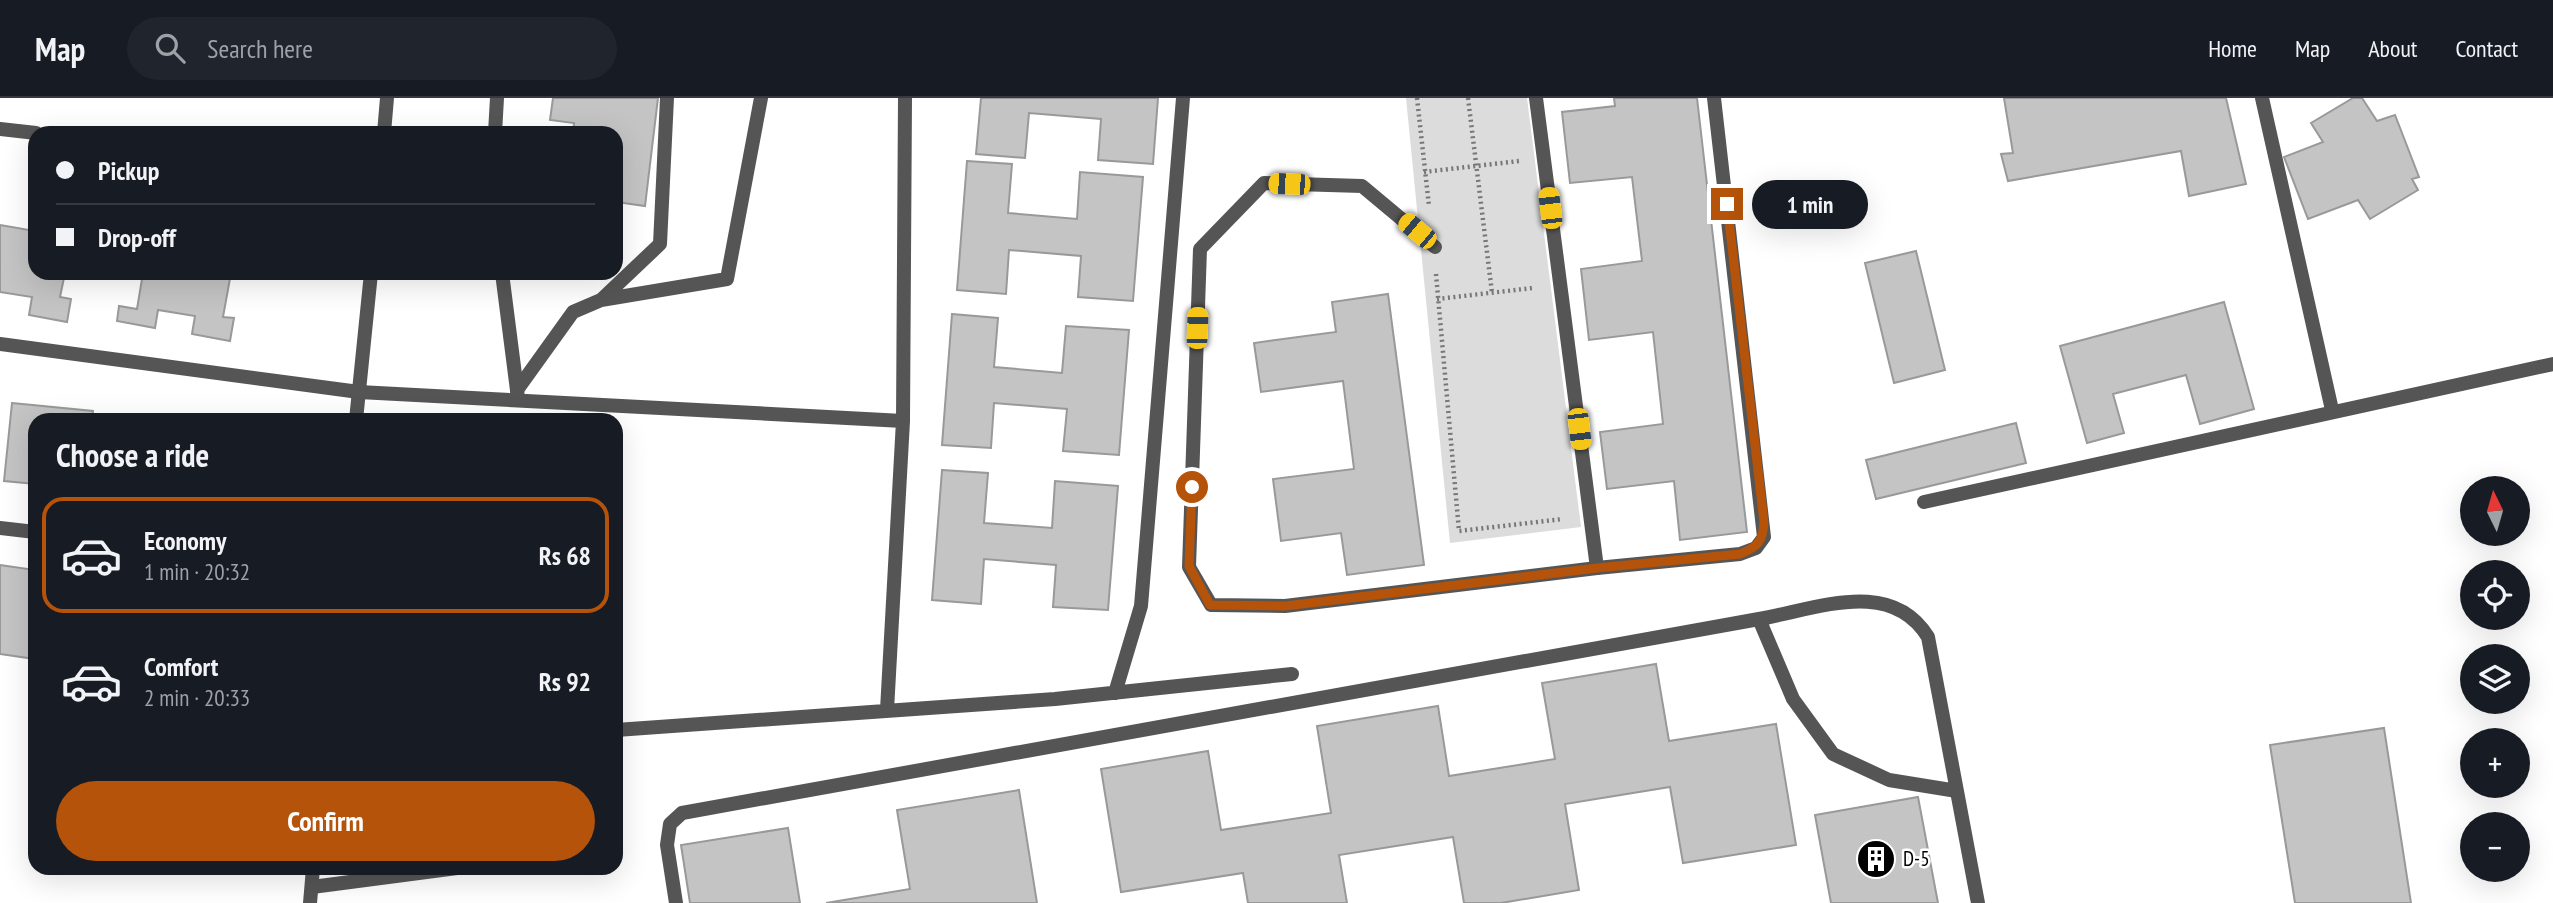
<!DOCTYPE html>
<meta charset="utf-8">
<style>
:root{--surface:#171b24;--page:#20242c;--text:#f1f3f6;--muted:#9ea1a6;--line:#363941;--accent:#b45309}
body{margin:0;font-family:"PT Sans Narrow",sans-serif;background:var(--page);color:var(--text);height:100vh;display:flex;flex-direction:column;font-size:26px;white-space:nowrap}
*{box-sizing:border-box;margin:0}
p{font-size:23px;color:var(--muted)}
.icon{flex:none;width:38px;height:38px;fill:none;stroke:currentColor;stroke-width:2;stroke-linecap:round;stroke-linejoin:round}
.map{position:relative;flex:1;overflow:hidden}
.drawer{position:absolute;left:28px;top:315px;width:595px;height:462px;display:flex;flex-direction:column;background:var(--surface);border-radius:21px;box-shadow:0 7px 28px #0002}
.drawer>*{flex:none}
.guide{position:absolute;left:28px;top:28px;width:595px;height:154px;border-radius:21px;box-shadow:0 7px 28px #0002;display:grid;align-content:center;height:154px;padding:0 28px;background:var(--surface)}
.needle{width:46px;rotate:355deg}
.controls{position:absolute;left:2460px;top:378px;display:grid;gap:14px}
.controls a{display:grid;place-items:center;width:70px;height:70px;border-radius:50%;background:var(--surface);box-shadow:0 7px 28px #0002;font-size:35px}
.end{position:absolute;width:32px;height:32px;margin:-16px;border:9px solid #b45309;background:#fff;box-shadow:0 0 0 4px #fff}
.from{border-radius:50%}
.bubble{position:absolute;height:49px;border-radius:24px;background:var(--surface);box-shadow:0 7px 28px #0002;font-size:23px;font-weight:700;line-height:49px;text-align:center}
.car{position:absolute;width:21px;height:42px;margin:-21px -10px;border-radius:9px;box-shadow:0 0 5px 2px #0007;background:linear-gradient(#f5c518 24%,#345 0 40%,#f5c518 0 76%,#345 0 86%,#f5c518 0)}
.guide b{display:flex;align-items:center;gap:24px;height:66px;font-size:26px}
.guide b+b{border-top:2px solid var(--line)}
.guide i{width:18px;height:18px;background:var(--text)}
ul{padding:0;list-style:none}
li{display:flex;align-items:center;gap:21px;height:116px;margin:0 14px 10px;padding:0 14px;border:4px solid transparent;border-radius:21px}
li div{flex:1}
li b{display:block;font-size:26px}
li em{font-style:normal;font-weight:700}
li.selected{border-color:var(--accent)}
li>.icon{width:63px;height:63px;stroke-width:1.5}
h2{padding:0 28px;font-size:32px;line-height:84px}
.action{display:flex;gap:14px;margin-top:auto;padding:14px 28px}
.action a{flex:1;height:80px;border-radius:42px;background:var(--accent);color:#fff;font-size:28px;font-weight:700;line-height:80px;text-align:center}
header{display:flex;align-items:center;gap:42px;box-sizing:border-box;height:98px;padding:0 35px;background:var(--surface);border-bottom:2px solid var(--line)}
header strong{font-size:33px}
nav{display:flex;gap:38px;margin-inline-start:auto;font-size:24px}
.search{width:490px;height:63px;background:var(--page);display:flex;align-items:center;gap:18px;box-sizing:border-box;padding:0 24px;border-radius:38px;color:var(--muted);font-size:26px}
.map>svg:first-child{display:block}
.green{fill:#dcdcdc}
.building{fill:#c4c4c4;stroke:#999;stroke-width:2}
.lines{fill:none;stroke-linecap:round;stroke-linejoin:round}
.path{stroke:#777;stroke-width:4.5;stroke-dasharray:2 3.5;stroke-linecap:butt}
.service{stroke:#555;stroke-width:14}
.minor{stroke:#555;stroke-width:14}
.tertiary{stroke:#555;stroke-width:14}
.route{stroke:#b45309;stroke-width:9}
.labels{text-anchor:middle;stroke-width:5;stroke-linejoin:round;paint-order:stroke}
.poi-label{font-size:21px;fill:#000;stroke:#fff;text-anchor:start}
</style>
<header>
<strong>Map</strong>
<div class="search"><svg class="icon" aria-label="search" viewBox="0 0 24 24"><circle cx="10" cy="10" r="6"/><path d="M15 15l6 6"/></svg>Search here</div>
<nav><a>Home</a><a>Map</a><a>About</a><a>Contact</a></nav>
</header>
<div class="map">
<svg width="2553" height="805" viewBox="0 0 2553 805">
<rect width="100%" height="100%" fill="#fff"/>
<path class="green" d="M1406 0H1527L1581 429 1450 445Z"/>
<path class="building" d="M553 0H658L645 108 616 104V35H573L574 25 550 22Z
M981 0H1158L1153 66 1098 62 1101 21 1029 15 1025 60 976 56Z
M1614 0H1697L1747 434 1680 442 1674 383 1607 391 1600 334 1663 326 1653 234 1589 242 1581 171 1642 163 1632 79 1570 85 1562 14 1615 8Z
M2004 0H2226L2246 86 2189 98 2181 53 2008 83 2001 56 2013 55Z
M2353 0H2362L2377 23 2395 17 2419 79 2412 81 2418 92 2370 121 2358 102 2308 121 2284 59 2323 44 2311 25Z
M967 63 1012 66 1008 115 1077 121 1080 74 1143 79 1133 203 1078 199 1081 158 1009 152 1006 196 957 192Z
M0 127 35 133V175H65L60 199 71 201 67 224 29 217 32 199 0 194Z
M1916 153 1945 272 1894 285 1865 165Z
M143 175H231L223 219 234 220 230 243 192 236 195 218 158 212 155 230 117 223 119 208 137 211Z
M1388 196 1424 467 1347 477 1341 435 1281 443 1273 381 1354 371 1343 283 1261 294 1254 245 1336 234 1332 204Z
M2224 204 2254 311 2200 326 2186 277 2113 296 2124 335 2087 345 2060 248Z
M952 216 998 220 994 269 1062 275 1066 228 1129 232 1119 357 1063 353 1067 311 994 305 991 350 942 347Z
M12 305 93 313 92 322H35V386L4 383Z
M2016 325 2026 365 1876 401 1866 362Z
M942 372 988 375 984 425 1052 430 1055 383 1118 388 1108 512 1053 509 1056 467 984 461 981 506 932 502Z
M0 467 35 472V561L0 556Z
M1656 566 1669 643 1776 626 1796 747 1683 765 1670 689 1565 706 1579 792 1501 805H1464L1453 739 1339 757 1347 805H1248L1243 775 1121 794 1101 671 1208 653 1221 732 1331 715 1317 628 1438 608 1449 678 1555 661 1542 585Z
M2384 630 2411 805H2295L2270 647Z
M1019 692 1037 805H826L910 791 897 712Z
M1918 699 1938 805H1831L1815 717Z
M788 730 800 805H690L681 747Z"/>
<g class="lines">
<path class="path" d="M1417 0 1429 108
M1468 0 1492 195
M1424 74 1519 63
M1436 176 1459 433 1563 421
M1437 201 1533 190"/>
<path class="service" d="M1536 0 1597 470 1740 456 1756 450 1764 439 1714 0
M2262 0 2332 312
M601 202 660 146 667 0
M517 292 573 214 601 202 727 181 761 0
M1924 404 2553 266
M312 789 457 770"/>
<path class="minor" d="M0 31 36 35
M495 35 497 0
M1435 149 1362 88 1264 85 1200 151 1189 469 1211 507 1285 508 1597 470
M502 175 518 300
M0 246 359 294 903 323
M0 430 35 434
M1759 521 1793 601 1833 656 1889 682 1957 693
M1115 595 1141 508 1183 0
M887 612 903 323 905 0
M616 632 1055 601 1292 576
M676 805 667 747 670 726 682 715 1759 521C1817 511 1891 479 1928 539L1978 805"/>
<path class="tertiary" d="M384 35 387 0
M356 322 371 175
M310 805 313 770"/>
</g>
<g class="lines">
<path class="route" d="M1192 389 1189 468 1210 507 1285 508 1597 470 1740 456C1758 449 1763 443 1764 424L1727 106"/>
</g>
<defs>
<symbol id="building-disc" viewBox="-11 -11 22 22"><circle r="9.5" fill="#000" stroke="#fff"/><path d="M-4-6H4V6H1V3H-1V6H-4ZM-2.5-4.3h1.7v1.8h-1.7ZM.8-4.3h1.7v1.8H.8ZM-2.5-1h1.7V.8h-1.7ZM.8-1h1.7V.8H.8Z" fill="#fff"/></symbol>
</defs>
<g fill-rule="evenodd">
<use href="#building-disc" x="1854" y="739" width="44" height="44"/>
</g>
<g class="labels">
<g class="poi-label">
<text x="1903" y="768">D-5</text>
</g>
</g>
</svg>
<div class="controls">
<a><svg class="needle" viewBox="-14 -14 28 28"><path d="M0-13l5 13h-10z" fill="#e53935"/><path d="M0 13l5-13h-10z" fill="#9ea1a6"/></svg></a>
<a><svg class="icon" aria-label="locate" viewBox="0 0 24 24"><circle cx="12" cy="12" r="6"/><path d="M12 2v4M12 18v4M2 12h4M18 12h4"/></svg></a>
<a><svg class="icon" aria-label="layers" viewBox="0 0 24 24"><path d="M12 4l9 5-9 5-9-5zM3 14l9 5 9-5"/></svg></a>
<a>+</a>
<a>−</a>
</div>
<i class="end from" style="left:1192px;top:389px"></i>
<i class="end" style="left:1727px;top:106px"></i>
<div class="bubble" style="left:1752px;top:82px;width:116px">1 min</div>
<i class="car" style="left:1289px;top:86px;rotate:272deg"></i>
<i class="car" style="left:1550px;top:110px;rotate:353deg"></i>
<i class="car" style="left:1417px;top:133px;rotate:310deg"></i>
<i class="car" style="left:1197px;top:230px;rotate:2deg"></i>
<i class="car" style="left:1579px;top:331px;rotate:173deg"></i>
<div class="guide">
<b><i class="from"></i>Pickup</b>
<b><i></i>Drop-off</b>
</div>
<section class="drawer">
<h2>Choose a ride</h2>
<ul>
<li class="selected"><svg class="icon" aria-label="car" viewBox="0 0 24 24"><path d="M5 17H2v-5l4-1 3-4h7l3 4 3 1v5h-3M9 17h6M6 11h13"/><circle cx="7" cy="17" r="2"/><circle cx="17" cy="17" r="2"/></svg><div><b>Economy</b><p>1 min · 20:32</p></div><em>Rs 68</em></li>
<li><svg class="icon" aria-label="car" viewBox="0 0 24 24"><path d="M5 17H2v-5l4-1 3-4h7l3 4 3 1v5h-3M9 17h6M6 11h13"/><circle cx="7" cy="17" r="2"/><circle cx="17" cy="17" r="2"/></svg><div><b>Comfort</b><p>2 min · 20:33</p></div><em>Rs 92</em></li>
</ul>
<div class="action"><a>Confirm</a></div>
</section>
</div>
